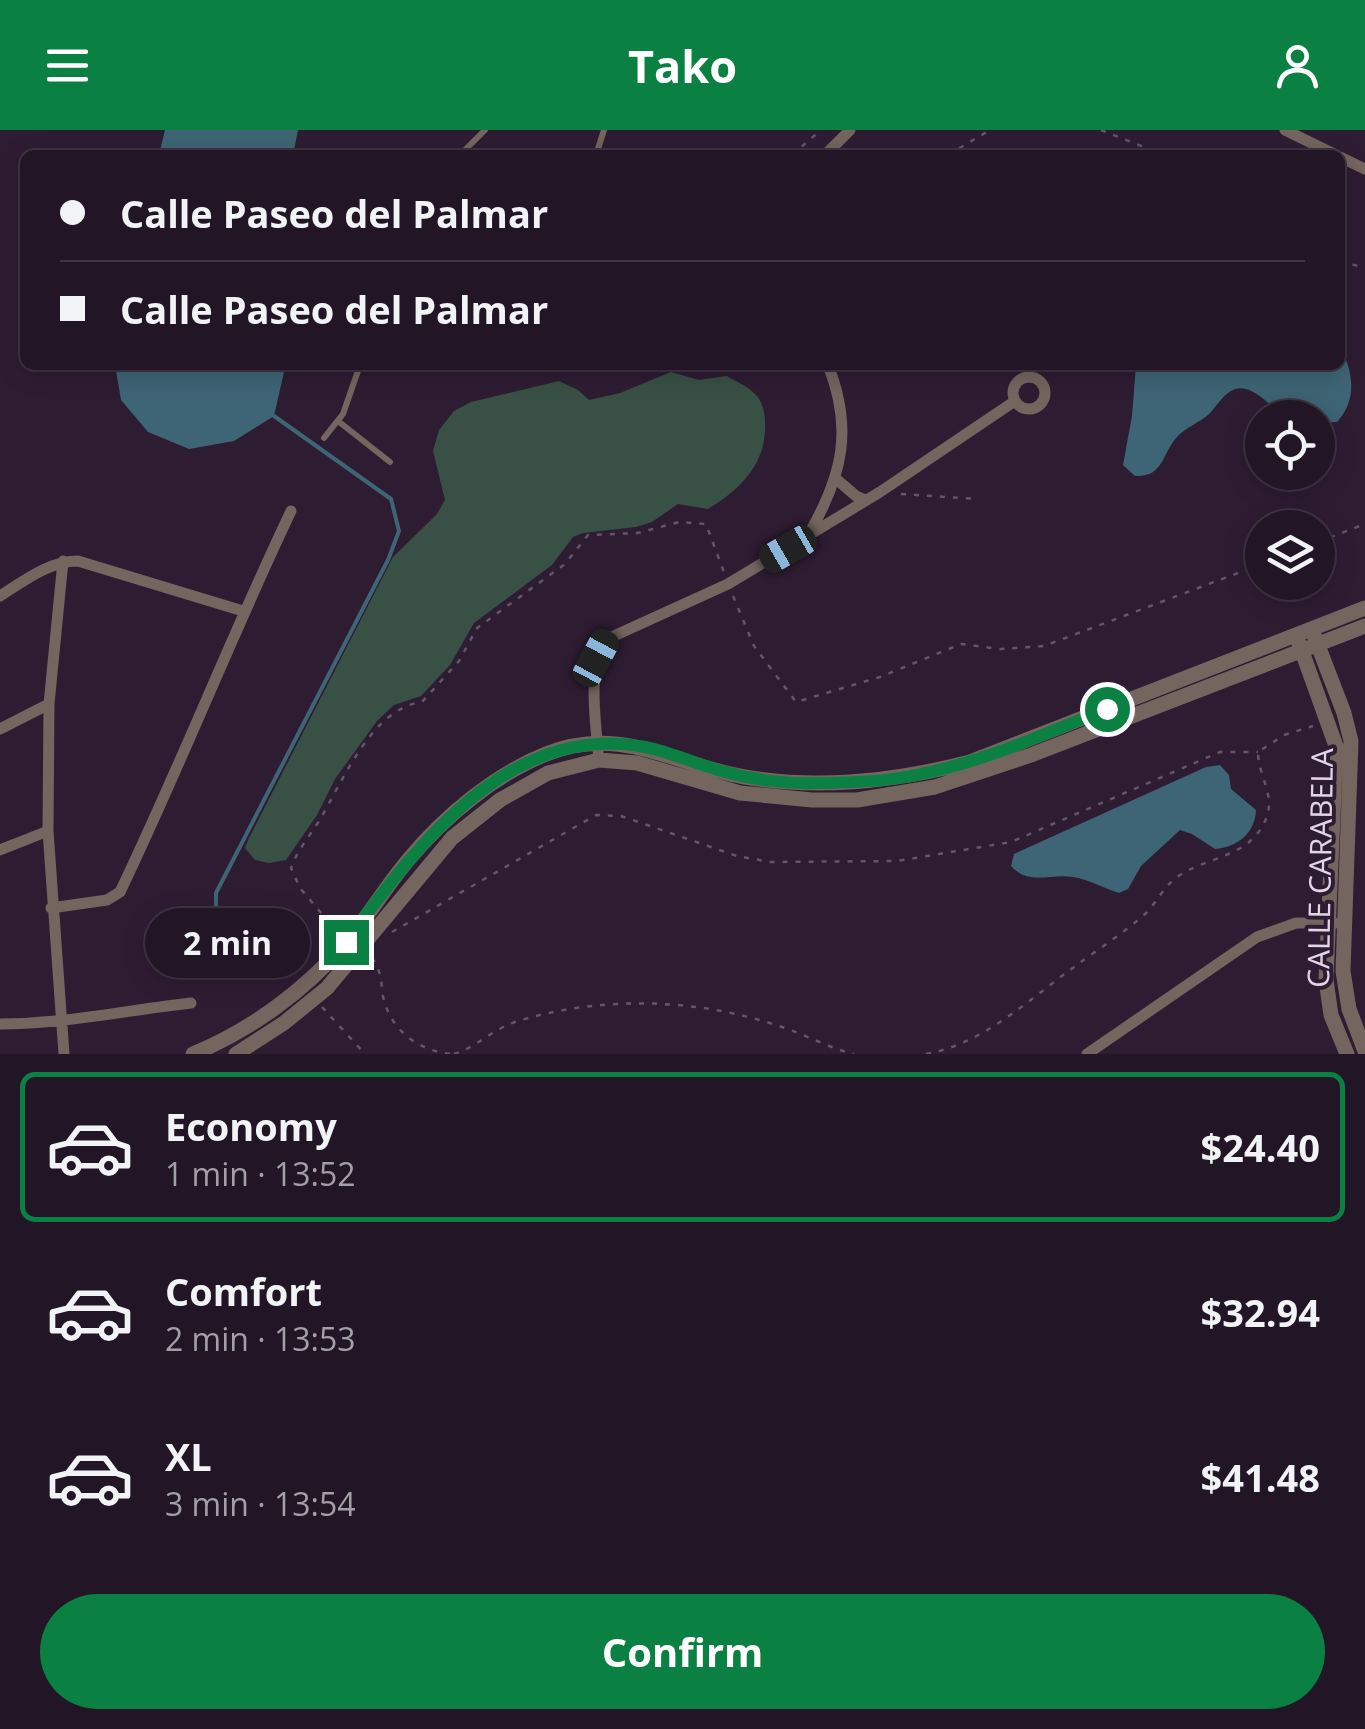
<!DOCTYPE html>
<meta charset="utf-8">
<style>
:root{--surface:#221526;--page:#2a1e2e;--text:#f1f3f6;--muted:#a29fa7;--line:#3f3443;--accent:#0b8043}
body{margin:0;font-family:"Open Sans",sans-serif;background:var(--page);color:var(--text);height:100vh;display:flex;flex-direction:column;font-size:38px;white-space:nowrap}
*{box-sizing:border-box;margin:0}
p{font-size:32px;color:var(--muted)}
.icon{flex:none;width:55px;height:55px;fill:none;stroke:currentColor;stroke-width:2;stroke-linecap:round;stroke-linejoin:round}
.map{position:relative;height:924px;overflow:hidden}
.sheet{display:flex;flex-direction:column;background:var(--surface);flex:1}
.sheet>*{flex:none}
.top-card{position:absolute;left:20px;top:20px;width:1325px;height:220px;border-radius:15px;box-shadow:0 5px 25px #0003,0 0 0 2px var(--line);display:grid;align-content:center;height:220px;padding:0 40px;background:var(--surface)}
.controls{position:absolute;left:1245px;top:270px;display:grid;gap:20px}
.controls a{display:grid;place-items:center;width:90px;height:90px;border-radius:50%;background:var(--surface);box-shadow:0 5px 25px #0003,0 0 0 2px var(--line);font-size:50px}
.end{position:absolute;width:45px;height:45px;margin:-22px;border:12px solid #0b8043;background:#fff;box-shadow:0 0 0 5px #fff}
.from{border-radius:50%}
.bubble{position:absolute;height:70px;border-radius:35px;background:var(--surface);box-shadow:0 5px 25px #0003,0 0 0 2px var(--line);font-size:32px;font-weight:700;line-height:70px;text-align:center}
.car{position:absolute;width:30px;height:60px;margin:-30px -15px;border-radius:12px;box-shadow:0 0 8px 2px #0007;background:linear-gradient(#222 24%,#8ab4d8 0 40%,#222 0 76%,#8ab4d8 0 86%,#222 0)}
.top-card b{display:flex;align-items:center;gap:35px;height:95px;font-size:38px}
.top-card b+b{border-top:2px solid var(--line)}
.top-card i{width:25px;height:25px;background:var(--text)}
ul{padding:18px 0 0;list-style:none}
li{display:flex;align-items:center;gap:30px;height:150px;margin:0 20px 15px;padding:0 20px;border:5px solid transparent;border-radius:15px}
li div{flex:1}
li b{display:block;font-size:38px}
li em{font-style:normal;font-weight:700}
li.active{border-color:var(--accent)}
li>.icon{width:90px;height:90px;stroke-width:1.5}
.cta{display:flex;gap:20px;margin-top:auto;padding:20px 40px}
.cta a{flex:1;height:115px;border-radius:60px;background:var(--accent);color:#fff;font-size:40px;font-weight:700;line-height:115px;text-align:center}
header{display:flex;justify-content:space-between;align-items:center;height:130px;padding:0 40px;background:var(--accent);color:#fff;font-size:45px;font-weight:700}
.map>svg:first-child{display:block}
.green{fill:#385144}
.water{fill:#3e6575}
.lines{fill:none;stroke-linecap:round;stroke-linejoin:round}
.stream{stroke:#3e6575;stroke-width:4}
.path{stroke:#655569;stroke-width:2.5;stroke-dasharray:5 8;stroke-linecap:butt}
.service{stroke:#74655e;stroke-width:6}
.minor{stroke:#74655e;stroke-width:11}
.tertiary{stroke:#74655e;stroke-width:15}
.route{stroke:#0b8043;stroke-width:12}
.labels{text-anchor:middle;stroke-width:8;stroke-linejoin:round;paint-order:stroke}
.street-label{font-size:30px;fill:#e2d6e5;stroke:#2e1c33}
</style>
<header><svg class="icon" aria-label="menu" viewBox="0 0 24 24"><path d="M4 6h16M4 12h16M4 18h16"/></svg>Tako<svg class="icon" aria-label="person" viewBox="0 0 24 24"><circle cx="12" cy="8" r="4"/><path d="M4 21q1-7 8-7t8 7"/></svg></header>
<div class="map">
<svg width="1365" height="924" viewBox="0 0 1365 924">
<rect width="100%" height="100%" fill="#2e1c33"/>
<path class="green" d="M671 242 699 250 727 246C735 251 747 256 754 263 762 270 765 282 765 292 767 333 741 359 708 379L678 374 652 392 636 397 583 403 573 407 552 435 474 493 450 535 421 566 394 575 377 591 335 649 317 685 286 730 269 733 255 730 245 718 249 708 393 427 437 384 445 370 433 321 439 300 454 281 471 272 559 251 578 260 589 270 620 263Z"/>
<path class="water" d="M165 0H298L293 25H159Z
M1340 216C1353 241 1358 269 1337 292L1318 293V288L1283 287C1271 276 1249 250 1231 261 1222 266 1216 277 1209 284 1199 293 1186 297 1177 307 1161 325 1164 347 1135 346L1123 335 1132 286 1136 235H1340Z
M115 235H282L284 242 274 286 234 311 189 319 148 302 121 270Z
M1220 635 1229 645 1231 659 1256 680C1255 703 1238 717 1215 719L1192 704 1180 700 1141 736 1128 759 1119 763C1103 758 1090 750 1073 747 1050 743 1029 756 1011 736L1014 724 1206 637Z"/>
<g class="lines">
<path class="stream" d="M259 824 216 797V763L388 430 399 401 391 369 274 286"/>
<path class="path" d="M1101 0 1164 25
M792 25 821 0
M948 25 990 0
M1340 131 1365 138
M901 364 977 369
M1318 412 1365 394
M733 466 754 516 796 572 880 547 961 514 1000 519 1044 516 1262 434
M392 802 596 685 621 686 737 726 770 732 897 731 1011 712 1220 622H1258
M338 803 300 758 291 738C298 719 309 707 319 691 343 651 372 578 422 572L459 531 477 498 565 434 588 405 638 403 679 392 706 394 725 445
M372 828C381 839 381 852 383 866 390 900 418 921 452 924
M322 877 365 924
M454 924C477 917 493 899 515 892 600 865 698 868 782 897 806 905 829 918 854 924
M926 924C982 914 1025 873 1070 840 1094 822 1121 805 1144 785 1157 773 1164 755 1180 745 1208 727 1246 727 1263 695 1279 668 1258 648 1258 622L1284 605 1313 596"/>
<path class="service" d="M460 25 485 0
M596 25 604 0
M338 291 390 332
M324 308 343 284 360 235"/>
<path class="minor" d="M1285 0 1336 25
M825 25 850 0
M1340 27 1365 39
M1013 263a16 16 0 1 1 32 0a16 16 0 1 1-32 0Z
M835 348 856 366 866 370
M810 402C843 344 853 298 828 235
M63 431 49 574 48 701 64 924
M0 466C24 451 49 431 78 431L243 481
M0 599 49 574
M598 621C595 585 588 543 605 510L728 454 880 362 1015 271
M0 720 48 701
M51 778 107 770 120 762C180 637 231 507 291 381
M0 894C64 894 128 880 191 873
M1087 924 1257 807 1296 793H1335"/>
<path class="tertiary" d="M1314 505 1344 583 1351 611 1343 841 1349 879 1365 921
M1299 513 1336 616 1326 850 1331 885 1347 924
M193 924C251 900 304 861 345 814 368 787 386 756 409 729 445 686 494 645 546 624 621 594 674 635 745 647 820 660 896 651 970 632L1365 478
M236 924 284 893 327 858 452 708 500 670 548 643 599 630 637 633 740 663 812 670H857L935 657 1031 625 1365 496"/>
</g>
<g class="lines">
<path class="route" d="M346 812C416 716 510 591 645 617 670 622 694 633 718 640 749 649 783 654 815 653 850 653 887 652 921 644 985 631 1047 603 1107 579"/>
</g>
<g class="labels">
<g class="street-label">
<text transform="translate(1321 738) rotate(-89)" y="10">CALLE CARABELA</text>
</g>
</g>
</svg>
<div class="controls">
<a><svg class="icon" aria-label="locate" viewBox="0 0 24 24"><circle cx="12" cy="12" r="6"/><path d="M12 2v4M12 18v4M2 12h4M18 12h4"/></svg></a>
<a><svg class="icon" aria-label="layers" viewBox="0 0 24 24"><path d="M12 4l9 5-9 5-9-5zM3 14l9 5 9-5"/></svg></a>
</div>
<i class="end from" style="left:1107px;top:579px"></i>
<i class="end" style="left:346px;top:812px"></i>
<div class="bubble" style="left:145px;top:778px;width:165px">2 min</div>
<i class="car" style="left:788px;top:419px;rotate:240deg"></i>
<i class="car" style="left:596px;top:528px;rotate:28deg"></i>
<div class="top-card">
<b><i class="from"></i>Calle Paseo del Palmar</b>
<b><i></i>Calle Paseo del Palmar</b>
</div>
</div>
<section class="sheet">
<ul>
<li class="active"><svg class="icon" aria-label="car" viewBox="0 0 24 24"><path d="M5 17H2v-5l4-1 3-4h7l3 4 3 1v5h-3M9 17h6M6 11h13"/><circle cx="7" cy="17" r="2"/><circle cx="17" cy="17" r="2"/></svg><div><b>Economy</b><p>1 min · 13:52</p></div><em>$24.40</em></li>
<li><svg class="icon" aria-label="car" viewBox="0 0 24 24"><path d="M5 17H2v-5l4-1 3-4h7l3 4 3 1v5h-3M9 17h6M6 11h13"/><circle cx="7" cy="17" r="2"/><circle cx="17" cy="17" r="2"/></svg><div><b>Comfort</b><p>2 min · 13:53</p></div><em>$32.94</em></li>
<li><svg class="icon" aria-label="car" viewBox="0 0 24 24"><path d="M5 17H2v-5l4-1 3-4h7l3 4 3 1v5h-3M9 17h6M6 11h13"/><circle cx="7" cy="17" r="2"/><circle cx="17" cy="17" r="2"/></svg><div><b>XL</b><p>3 min · 13:54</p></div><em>$41.48</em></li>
</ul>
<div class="cta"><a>Confirm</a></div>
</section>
